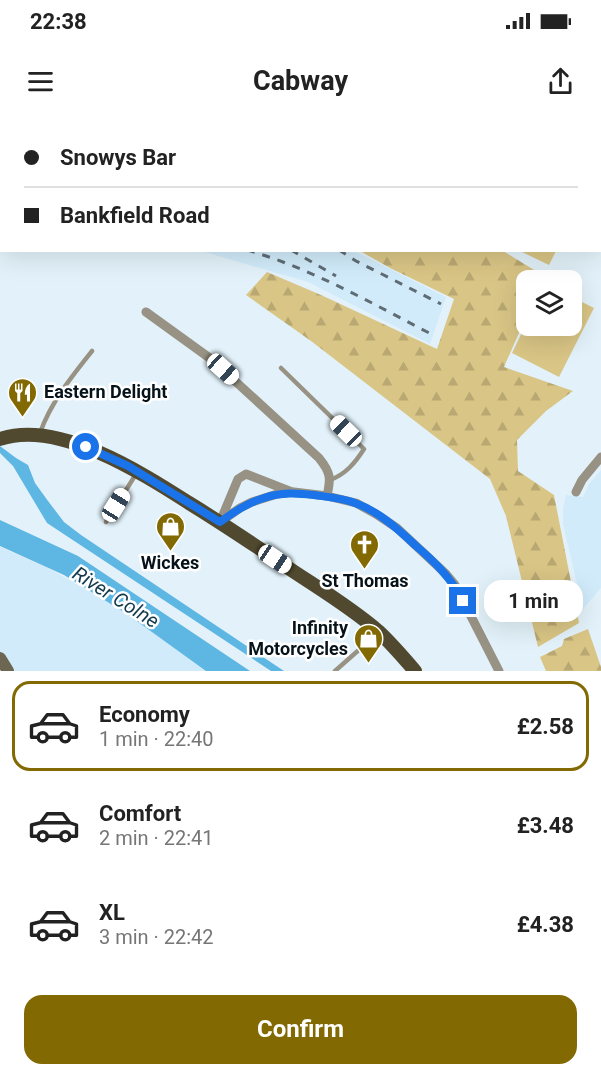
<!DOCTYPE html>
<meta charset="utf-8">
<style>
:root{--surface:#fff;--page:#f6f6f6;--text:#222;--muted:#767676;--line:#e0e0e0;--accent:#826902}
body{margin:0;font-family:Roboto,sans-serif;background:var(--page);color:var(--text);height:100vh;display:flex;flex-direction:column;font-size:22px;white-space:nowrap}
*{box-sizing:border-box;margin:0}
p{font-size:20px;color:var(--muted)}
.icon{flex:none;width:33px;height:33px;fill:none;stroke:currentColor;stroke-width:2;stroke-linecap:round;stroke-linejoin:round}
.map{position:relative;height:551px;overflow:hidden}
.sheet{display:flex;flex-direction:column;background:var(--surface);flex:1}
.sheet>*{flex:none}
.hud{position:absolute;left:0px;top:0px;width:602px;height:132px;box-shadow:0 6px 24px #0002;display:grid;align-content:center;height:132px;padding:0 24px;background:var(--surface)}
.fabs{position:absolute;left:516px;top:150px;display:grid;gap:12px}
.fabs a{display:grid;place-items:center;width:66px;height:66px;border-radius:12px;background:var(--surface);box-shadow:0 6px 24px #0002;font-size:30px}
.end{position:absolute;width:27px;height:27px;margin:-14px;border:8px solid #1a73e8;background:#fff;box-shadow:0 0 0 3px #fff}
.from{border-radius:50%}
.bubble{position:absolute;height:42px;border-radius:18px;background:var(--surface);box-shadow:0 6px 24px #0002;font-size:20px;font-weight:700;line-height:42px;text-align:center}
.car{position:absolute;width:18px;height:36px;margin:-18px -9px;border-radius:8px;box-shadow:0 0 4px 2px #0007;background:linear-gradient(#fff 24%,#345 0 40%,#fff 0 76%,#345 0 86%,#fff 0)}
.hud b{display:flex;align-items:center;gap:21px;height:57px;font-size:22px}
.hud b+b{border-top:2px solid var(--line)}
.hud i{width:15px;height:15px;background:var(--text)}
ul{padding:10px 0 0;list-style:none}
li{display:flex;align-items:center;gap:18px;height:90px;margin:0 12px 9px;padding:0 12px;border:3px solid transparent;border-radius:18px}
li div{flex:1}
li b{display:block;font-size:22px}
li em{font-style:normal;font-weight:700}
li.current{border-color:var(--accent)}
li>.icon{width:54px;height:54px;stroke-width:1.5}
.primary-button{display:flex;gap:12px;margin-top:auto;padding:12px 24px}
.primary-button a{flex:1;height:69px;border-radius:18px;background:var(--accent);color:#fff;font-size:24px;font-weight:700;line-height:69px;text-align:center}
.status{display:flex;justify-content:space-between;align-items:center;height:42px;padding:0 30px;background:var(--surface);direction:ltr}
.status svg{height:16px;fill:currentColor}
header{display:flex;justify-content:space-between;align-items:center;height:78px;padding:0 24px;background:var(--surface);font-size:27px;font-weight:700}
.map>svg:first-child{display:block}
.built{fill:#d1ebfa}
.forest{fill:url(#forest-firs)}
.pitch{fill:#d9c585}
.water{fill:#5eb6e3}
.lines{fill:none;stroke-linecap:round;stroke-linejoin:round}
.service{stroke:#979284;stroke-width:4.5}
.minor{stroke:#979284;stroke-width:9}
.secondary{stroke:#6d6652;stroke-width:12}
.primary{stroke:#50482f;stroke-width:14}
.rail{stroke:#5f6c74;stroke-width:3;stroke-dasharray:8 8;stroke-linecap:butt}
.route{stroke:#1a73e8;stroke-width:8}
.labels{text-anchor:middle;stroke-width:5;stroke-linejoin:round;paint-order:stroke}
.poi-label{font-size:18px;font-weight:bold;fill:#06131a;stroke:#fff}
.water-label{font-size:20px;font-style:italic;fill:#143b4d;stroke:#fff}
</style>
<div class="status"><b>22:38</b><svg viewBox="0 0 49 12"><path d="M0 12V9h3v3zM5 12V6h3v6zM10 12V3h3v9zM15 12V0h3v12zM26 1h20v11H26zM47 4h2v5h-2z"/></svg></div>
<header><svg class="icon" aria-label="menu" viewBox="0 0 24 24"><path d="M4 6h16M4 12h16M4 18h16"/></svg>Cabway<svg class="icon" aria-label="share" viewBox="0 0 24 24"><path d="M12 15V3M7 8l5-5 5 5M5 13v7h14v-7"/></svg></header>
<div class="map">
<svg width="601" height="551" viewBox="0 0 601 551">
<defs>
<pattern id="forest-firs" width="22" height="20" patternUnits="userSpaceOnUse" patternTransform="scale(1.5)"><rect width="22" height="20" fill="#d9c585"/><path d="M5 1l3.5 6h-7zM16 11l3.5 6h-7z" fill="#b9a872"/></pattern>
</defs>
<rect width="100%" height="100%" fill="#e3f2fa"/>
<path class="built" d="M201 131H354L446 177 430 224 308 162Z
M601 350V468L583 489 563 404V389L566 375 583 377 589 364Z
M0 427 46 447 122 490 212 551H0Z"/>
<path class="forest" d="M230 0H354V2H231Z
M360 131H503L544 156 543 160H526V197L504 247 573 271 546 291 517 320 518 351 554 375 579 503 538 527 506 396 490 359 311 221 246 175 267 152 321 175 437 229 454 179 390 148Z
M588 509 601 547V551H546L540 537 562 526 564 519Z"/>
<path class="pitch" d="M520 131H556L549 145Z
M572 177 594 188 559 257 512 233 526 204V206H572Z"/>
<path class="water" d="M0 326 16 338 28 345 35 363 48 381 64 402 81 415 284 551H271L47 403 13 346 0 333Z
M0 400 78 436 250 551H206L127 494 64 455 0 426Z"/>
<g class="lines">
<path class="service" d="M281 248 364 329C355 343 346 354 330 360
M40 313C51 282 72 256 92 231
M106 402 136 354
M335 551 377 514"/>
<path class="minor" d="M529 0 530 2
M407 2 408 0
M515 2 516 0
M600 83 601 85
M146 192 211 239 319 338C331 353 331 358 327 376
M576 372 582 360 601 337
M220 402 240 388 252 382 277 374 294 372 327 376 356 383 376 394 397 408 445 453 455 465 499 551
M220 402 238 359 246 354 292 372"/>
<path class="secondary" d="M0 538 8 551"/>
<path class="primary" d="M0 319C58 299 142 353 189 383 220 402 250 422 281 443 313 465 348 485 378 511 391 523 403 537 415 551"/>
<path class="rail" d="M0 110H2
M247 130C313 149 373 184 433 215
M291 130 336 156
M339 130 356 141 441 184"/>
</g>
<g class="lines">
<path class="route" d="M86 327 128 346 220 402C234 392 247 383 264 378 281 372 297 373 314 375 328 377 342 378 355 383 378 391 398 409 415 425 435 442 451 458 463 481"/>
</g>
<defs>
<symbol id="restaurant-pin" viewBox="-11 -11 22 30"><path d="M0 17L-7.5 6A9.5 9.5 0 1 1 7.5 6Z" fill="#826902" stroke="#fff"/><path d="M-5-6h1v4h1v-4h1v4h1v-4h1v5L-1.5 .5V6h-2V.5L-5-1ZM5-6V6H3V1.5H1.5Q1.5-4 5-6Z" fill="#fff"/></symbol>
<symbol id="shop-pin" viewBox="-11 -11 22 30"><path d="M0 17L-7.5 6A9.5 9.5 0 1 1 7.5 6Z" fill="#826902" stroke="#fff"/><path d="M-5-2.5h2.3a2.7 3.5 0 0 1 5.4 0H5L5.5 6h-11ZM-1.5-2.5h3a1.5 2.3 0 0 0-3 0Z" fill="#fff"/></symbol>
<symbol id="church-pin" viewBox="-11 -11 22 30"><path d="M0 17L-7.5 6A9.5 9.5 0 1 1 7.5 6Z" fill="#826902" stroke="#fff"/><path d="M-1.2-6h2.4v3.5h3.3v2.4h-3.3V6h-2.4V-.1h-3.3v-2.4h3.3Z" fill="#fff"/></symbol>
</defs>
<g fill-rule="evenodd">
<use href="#restaurant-pin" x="6" y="256" width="33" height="45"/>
<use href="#shop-pin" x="154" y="390" width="33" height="45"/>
<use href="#church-pin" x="348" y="408" width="33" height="45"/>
<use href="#shop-pin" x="352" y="502" width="33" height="45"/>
</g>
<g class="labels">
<g class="poi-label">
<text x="44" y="278" text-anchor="start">Eastern Delight</text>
<text x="170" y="449">Wickes</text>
<text x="365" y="467">St Thomas</text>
<text x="348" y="514" text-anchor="end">Infinity<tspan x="348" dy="21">Motorcycles</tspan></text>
</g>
<g class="water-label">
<text transform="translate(116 477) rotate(32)" y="7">River Colne</text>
</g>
</g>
</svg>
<div class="fabs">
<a><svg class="icon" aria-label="layers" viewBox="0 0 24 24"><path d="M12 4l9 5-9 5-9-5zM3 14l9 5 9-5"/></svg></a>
</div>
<i class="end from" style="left:86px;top:327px"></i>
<i class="end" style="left:463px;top:481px"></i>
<div class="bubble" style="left:484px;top:460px;width:99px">1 min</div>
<i class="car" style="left:223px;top:249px;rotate:132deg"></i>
<i class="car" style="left:346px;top:311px;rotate:314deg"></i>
<i class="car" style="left:116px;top:385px;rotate:32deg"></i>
<i class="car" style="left:275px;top:439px;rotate:124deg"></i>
<div class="hud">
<b><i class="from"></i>Snowys Bar</b>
<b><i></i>Bankfield Road</b>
</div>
</div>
<section class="sheet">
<ul>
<li class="current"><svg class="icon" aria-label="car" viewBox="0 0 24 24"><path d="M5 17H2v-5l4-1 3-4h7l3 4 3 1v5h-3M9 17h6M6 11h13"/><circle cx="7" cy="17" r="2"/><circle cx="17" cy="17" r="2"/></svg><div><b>Economy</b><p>1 min · 22:40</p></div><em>£2.58</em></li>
<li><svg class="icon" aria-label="car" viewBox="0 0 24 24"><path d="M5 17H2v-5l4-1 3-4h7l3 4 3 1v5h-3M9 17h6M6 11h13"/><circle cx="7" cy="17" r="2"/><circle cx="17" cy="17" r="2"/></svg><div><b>Comfort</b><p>2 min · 22:41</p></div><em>£3.48</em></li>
<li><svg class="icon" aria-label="car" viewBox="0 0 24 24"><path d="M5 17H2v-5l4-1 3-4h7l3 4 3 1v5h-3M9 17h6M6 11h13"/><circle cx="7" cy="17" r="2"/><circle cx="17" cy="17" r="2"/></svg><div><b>XL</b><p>3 min · 22:42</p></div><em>£4.38</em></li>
</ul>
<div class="primary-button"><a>Confirm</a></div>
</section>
